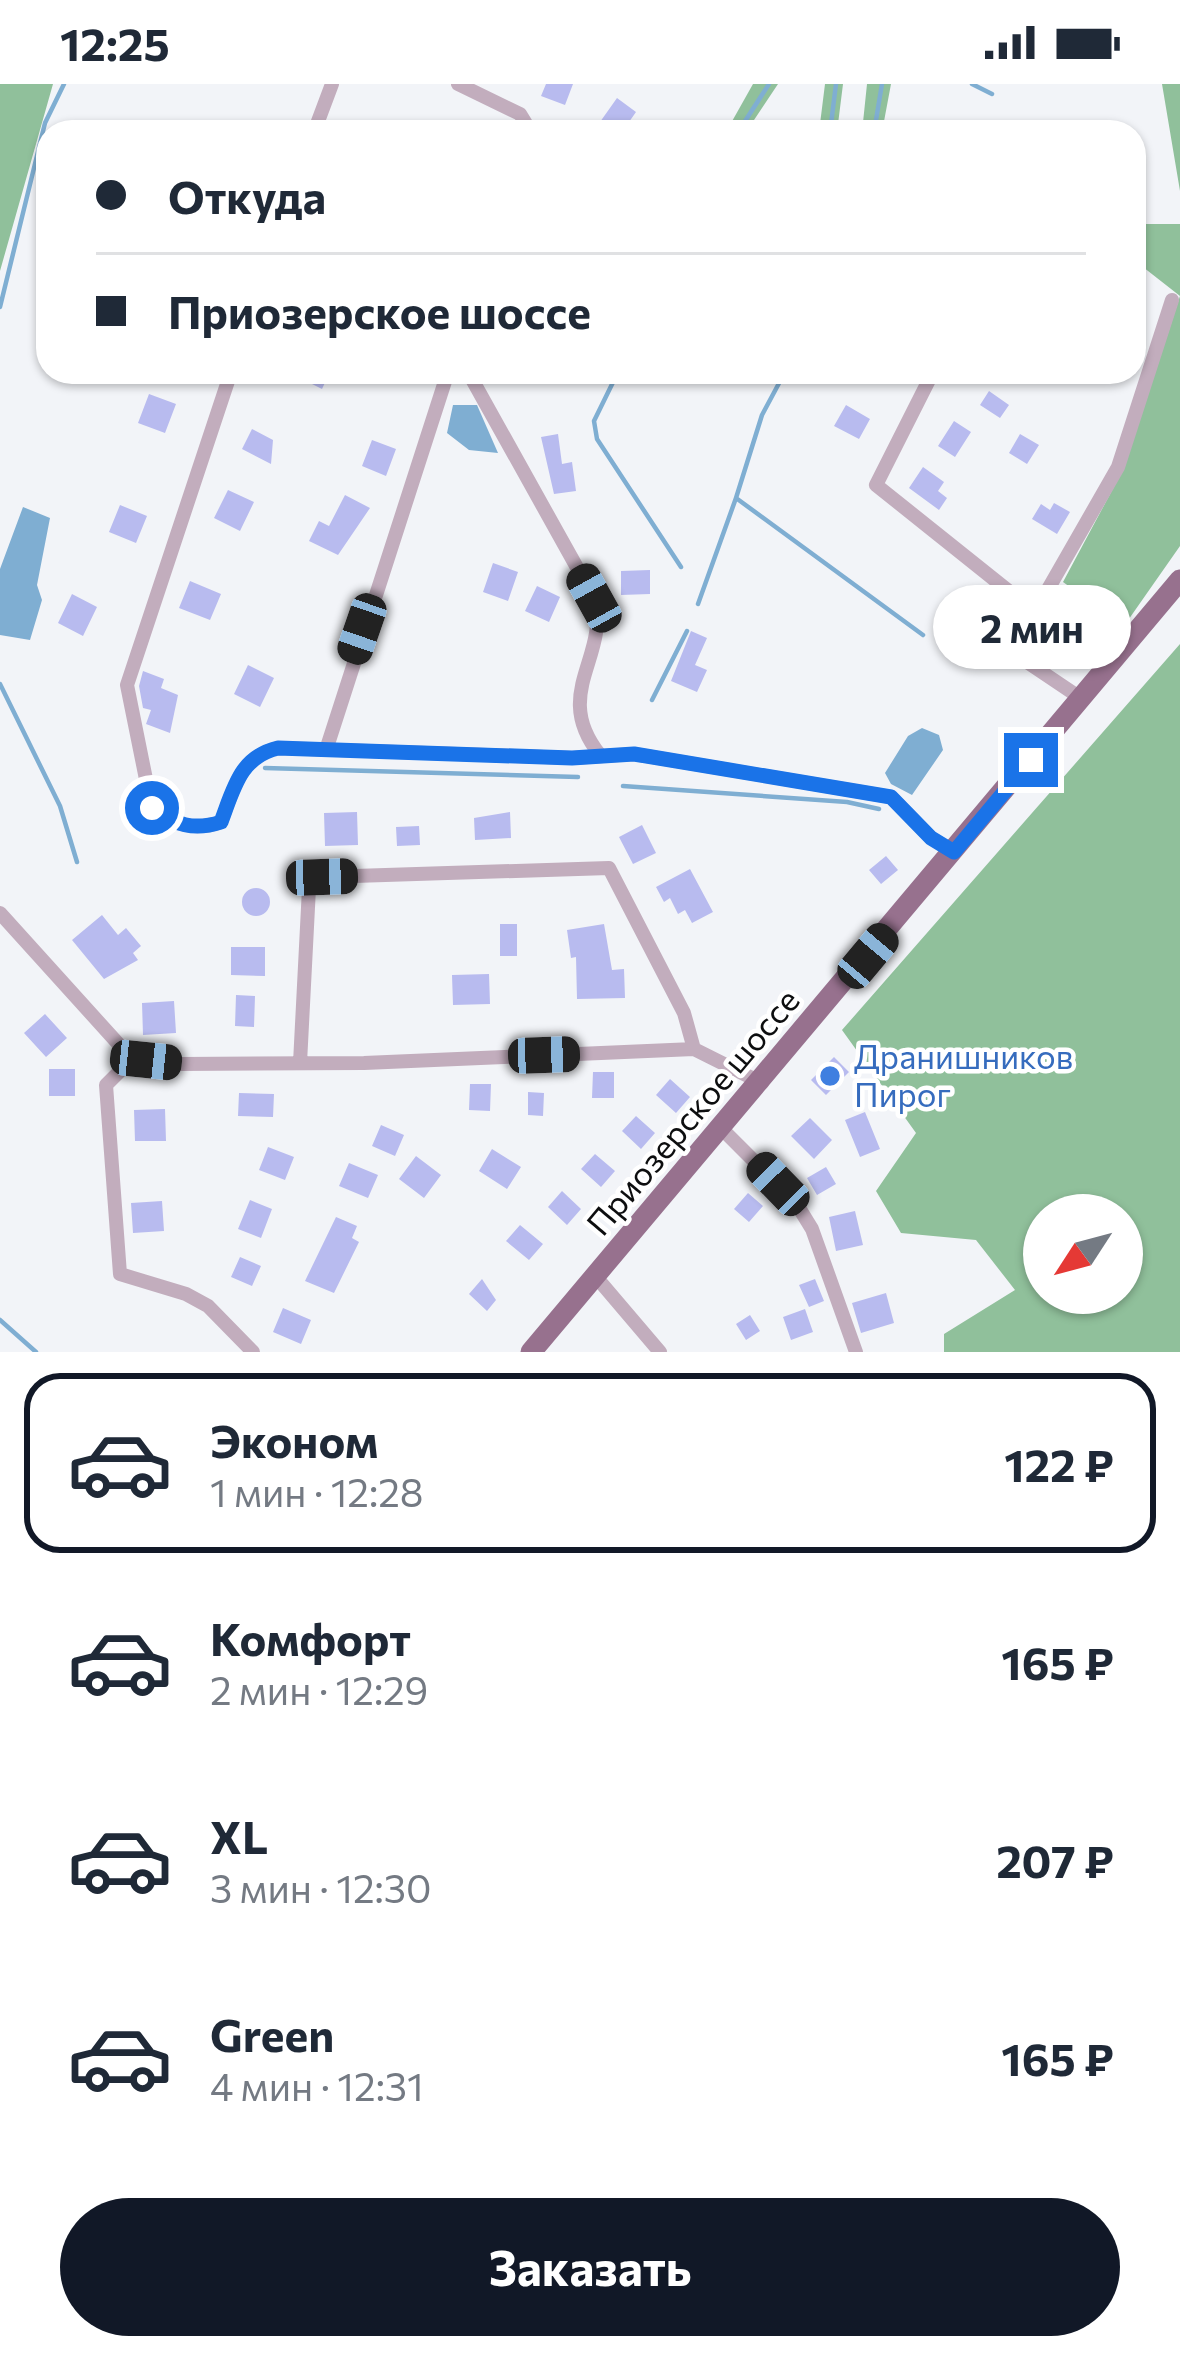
<!DOCTYPE html>
<html lang="ru">
<meta charset="utf-8">
<style>
:root{--surface:#fff;--page:#f6f6f7;--text:#1f2937;--muted:#747a83;--line:#e0e1e3;--accent:#111827}
body{margin:0;font-family:Commissioner,sans-serif;background:var(--page);color:var(--text);height:100vh;display:flex;flex-direction:column;font-size:45px;white-space:nowrap}
*{box-sizing:border-box;margin:0}
p{font-size:39px;color:var(--muted)}
.icon{flex:none;width:66px;height:66px;fill:none;stroke:currentColor;stroke-width:2;stroke-linecap:round;stroke-linejoin:round}
.map{position:relative;height:1268px;overflow:hidden}
.drawer{display:flex;flex-direction:column;background:var(--surface);flex:1}
.drawer>*{flex:none}
.banner{position:absolute;left:36px;top:36px;width:1110px;height:264px;border-radius:36px;box-shadow:0 3px 9px #0004;display:grid;align-content:center;height:264px;padding:0 60px;background:var(--surface)}
.needle{width:78px;rotate:234deg}
.buttons{position:absolute;left:1023px;top:1110px;display:grid;gap:24px}
.buttons a{display:grid;place-items:center;width:120px;height:120px;border-radius:50%;background:var(--surface);box-shadow:0 3px 9px #0004;font-size:60px}
.end{position:absolute;width:54px;height:54px;margin:-27px;border:15px solid #1a73e8;background:#fff;box-shadow:0 0 0 6px #fff}
.from{border-radius:50%}
.bubble{position:absolute;height:84px;border-radius:42px;background:var(--surface);box-shadow:0 3px 9px #0004;font-size:39px;font-weight:700;line-height:84px;text-align:center}
.car{position:absolute;width:36px;height:72px;margin:-36px -18px;border-radius:15px;box-shadow:0 0 9px 3px #0007;background:linear-gradient(#222 24%,#8ab4d8 0 40%,#222 0 76%,#8ab4d8 0 86%,#222 0)}
.banner b{display:flex;align-items:center;gap:42px;height:114px;font-size:45px}
.banner b+b{border-top:3px solid var(--line)}
.banner i{width:30px;height:30px;background:var(--text)}
ul{padding:21px 0 0;list-style:none}
li{display:flex;align-items:center;gap:36px;height:180px;margin:0 24px 18px;padding:0 36px;border:6px solid transparent;border-radius:36px}
li div{flex:1}
li b{display:block;font-size:45px}
li em{font-style:normal;font-weight:700}
li.on{border-color:var(--accent)}
li>.icon{width:108px;height:108px;stroke-width:1.5}
.action{display:flex;gap:24px;margin-top:auto;padding:24px 60px}
.action a{flex:1;height:138px;border-radius:72px;background:var(--accent);color:#fff;font-size:48px;font-weight:700;line-height:138px;text-align:center}
.status{display:flex;justify-content:space-between;align-items:center;height:84px;padding:0 60px;background:var(--surface);direction:ltr}
.status svg{height:33px;fill:currentColor}
.map>svg:first-child{display:block}
.forest{fill:#90c09b;fill-rule:evenodd}
.water{fill:#7faed2}
.lines{fill:none;stroke-linecap:round;stroke-linejoin:round}
.stream{stroke:#7faed2;stroke-width:4.5}
.building{fill:#b8bbef}
.street{stroke:#c2adbd;stroke-width:14}
.primary{stroke:#97718e;stroke-width:21}
.route{stroke:#1a73e8;stroke-width:15}
.shop-dot{fill:#3f7fe0;stroke:#fff;stroke-width:4.5}
.labels{text-anchor:middle;stroke-width:9;stroke-linejoin:round;paint-order:stroke}
.shop-label{font-size:33px;fill:#366cbe;stroke:#fff;text-anchor:start}
.street-label{font-size:33px;fill:#0d0e0f;stroke:#fff}
</style>
<div class="status"><b>12:25</b><svg viewBox="0 0 49 12"><path d="M0 12V9h3v3zM5 12V6h3v6zM10 12V3h3v9zM15 12V0h3v12zM26 1h20v11H26zM47 4h2v5h-2z"/></svg></div>
<div class="map">
<svg width="1180" height="1268" viewBox="0 0 1180 1268">
<rect width="100%" height="100%" fill="#f2f4f8"/>
<path class="forest" d="M0 0H53L0 187Z
M753 0H778L746 48H726Z
M825 0H843L837 48H819Z
M867 0H891L882 48H862Z
M1162 0H1180V107Z
M1134 140H1180V462L1124 542 1063 498 1124 384 1180 212 1134 176Z
M1180 560V1268H944V1250L1015 1206 976 1156 901 1149 876 1107 916 1049 842 946ZM1044 1131H1122V1209H1044Z"/>
<path class="water" d="M453 321H477L498 369 469 366 447 349Z
M23 423 50 434 37 501 42 516 30 556 0 551V485Z
M922 644 939 651 943 666 912 711 891 700 885 689 908 652Z"/>
<g class="lines">
<path class="stream" d="M972 0 992 10
M738 48 769 0
M830 48 836 0
M874 48 882 0
M0 223 45 39 64 0
M618 288 594 337 597 355 681 483
M785 288 762 331 736 414 923 551
M698 520 736 414
M0 600 60 722 77 778
M652 616 687 547
M265 684 578 693
M623 702 847 718 879 725
M0 1236 36 1268"/>
</g>
<path class="building" d="M546 0H573L565 21 541 12Z
M617 14 636 28 622 48 600 38Z
M288 288H330L322 305Z
M989 307 1009 321 1000 334 980 321Z
M149 310 176 320 165 349 138 339Z
M846 321 870 335 859 355 834 342Z
M954 337 971 348 955 373 938 362Z
M252 345 273 356 271 380 242 365Z
M558 350 562 380 572 378 576 407 554 410 541 353Z
M1020 350 1039 361 1027 380 1009 369Z
M372 356 396 365 386 392 362 382Z
M923 383 944 398 938 407 947 414 939 426 909 404Z
M228 406 254 418 240 447 214 434Z
M345 411 370 424 338 471 309 457 319 437 329 442Z
M1054 419 1070 428 1057 450 1032 435 1041 420 1050 426Z
M120 421 147 432 136 459 109 448Z
M493 479 518 488 508 517 483 508Z
M650 486V510L621 511V487Z
M190 497 221 510 210 536 179 524Z
M537 502 560 513 549 538 525 527Z
M72 510 97 523 83 552 58 539Z
M691 547 707 554 695 581 707 586 697 608 671 597Z
M248 581 274 594 260 623 234 610Z
M143 587 164 595 161 604 178 611 170 649 146 640 151 626 143 624 139 602Z
M357 728 358 761 325 762 324 729Z
M510 728 511 754 475 756 474 734Z
M642 741 656 769 633 780 619 753Z
M419 742 420 761 397 762 396 743Z
M886 772 898 786 881 800 869 786Z
M690 785 713 828 692 839 685 826 678 830 670 814 664 818 656 803Z
M242 818a14 14 0 1 1 28 0a14 14 0 1 1-28 0Z
M102 831 118 851 126 844 141 862 133 869 138 876 104 895 72 856Z
M500 840H517V872H500Z
M604 840 612 886 624 885 625 914 577 915 576 873 571 874 567 846Z
M231 863H265V892L231 891Z
M489 890 490 920 453 921 452 891Z
M236 911 255 912 254 943 235 942Z
M174 917 176 949 143 951 142 919Z
M45 930 67 954 46 973 24 949Z
M834 973 849 988 826 1011 811 996Z
M49 985H75V1012H49Z
M593 988H614V1014H592Z
M670 995 690 1013 676 1029 656 1011Z
M470 1000H491L490 1027 469 1026Z
M528 1008 544 1009 543 1032 528 1031Z
M239 1009 274 1010 273 1033 238 1032Z
M165 1025 166 1057H135L134 1026Z
M865 1028 880 1065 860 1073 845 1036Z
M636 1032 655 1049 641 1065 622 1047Z
M810 1034 832 1056 814 1075 791 1052Z
M381 1041 404 1051 395 1072 372 1062Z
M268 1063 294 1073 285 1096 259 1086Z
M492 1065 521 1083 507 1105 479 1087Z
M595 1070 615 1087 601 1103 581 1085Z
M416 1072 441 1091 424 1114 399 1095Z
M349 1079 378 1091 368 1114 339 1102Z
M826 1083 836 1100 817 1111 807 1094Z
M562 1107 581 1125 567 1141 548 1123Z
M748 1109 763 1122 749 1138 734 1125Z
M250 1116 272 1125 261 1154 238 1145Z
M162 1117 164 1147 133 1149 131 1119Z
M855 1127 863 1161 836 1167 829 1133Z
M336 1133 357 1142 352 1154 359 1158 334 1209 305 1197Z
M520 1141 543 1160 529 1176 506 1157Z
M240 1173 261 1182 252 1202 231 1193Z
M482 1195 496 1216 487 1227 469 1210Z
M815 1195 824 1217 809 1223 799 1201Z
M886 1209 894 1239 861 1249 852 1219Z
M283 1224 311 1236 301 1260 273 1248Z
M805 1225 813 1248 791 1256 783 1233Z
M750 1231 760 1247 746 1256 736 1240Z"/>
<g class="lines">
<path class="street" d="M458 0 520 30 531 48
M314 48 332 0
M231 288 127 601 152 725C175 741 194 747 221 738 234 704 240 673 278 664L573 674 634 670 891 713 931 754 954 768
M468 288 594 514C611 572 550 609 600 671
M933 288 876 401 1035 528 1012 568 1082 615
M1035 528 1118 383 1172 216
M327 663 448 288
M0 829 132 975 180 980 364 979 694 965 762 999
M132 975 106 1001 120 1190 186 1210 208 1222 253 1268
M300 979 309 804 323 793 609 784 684 929 694 965
M723 1046 796 1119 812 1145 856 1268
M597 1194 660 1268"/>
<path class="primary" d="M531 1268 1180 496"/>
</g>
<g class="lines">
<path class="route" d="M152 724C175 741 194 747 221 738 234 704 240 673 278 664L572 674 634 670 891 713 931 754 954 768 1031 676"/>
</g>
<circle class="shop-dot" cx="830" cy="992" r="12"/>
<g class="labels">
<g class="shop-label">
<text x="854" y="985">Дранишников<tspan x="854" dy="38">Пирог</tspan></text>
</g>
<g class="street-label">
<text transform="translate(693 1028) rotate(-50)" y="12">Приозерское шоссе</text>
</g>
</g>
</svg>
<div class="buttons">
<a><svg class="needle" viewBox="-14 -14 28 28"><path d="M0-13l5 13h-10z" fill="#e53935"/><path d="M0 13l5-13h-10z" fill="#747a83"/></svg></a>
</div>
<i class="end from" style="left:152px;top:724px"></i>
<i class="end" style="left:1031px;top:676px"></i>
<div class="bubble" style="left:933px;top:501px;width:198px">2 мин</div>
<i class="car" style="left:594px;top:514px;rotate:331deg"></i>
<i class="car" style="left:362px;top:545px;rotate:199deg"></i>
<i class="car" style="left:322px;top:793px;rotate:88deg"></i>
<i class="car" style="left:868px;top:872px;rotate:40deg"></i>
<i class="car" style="left:544px;top:971px;rotate:88deg"></i>
<i class="car" style="left:146px;top:976px;rotate:96deg"></i>
<i class="car" style="left:778px;top:1100px;rotate:316deg"></i>
<div class="banner">
<b><i class="from"></i>Откуда</b>
<b><i></i>Приозерское шоссе</b>
</div>
</div>
<section class="drawer">
<ul>
<li class="on"><svg class="icon" aria-label="car" viewBox="0 0 24 24"><path d="M5 17H2v-5l4-1 3-4h7l3 4 3 1v5h-3M9 17h6M6 11h13"/><circle cx="7" cy="17" r="2"/><circle cx="17" cy="17" r="2"/></svg><div><b>Эконом</b><p>1 мин · 12:28</p></div><em>122 ₽</em></li>
<li><svg class="icon" aria-label="car" viewBox="0 0 24 24"><path d="M5 17H2v-5l4-1 3-4h7l3 4 3 1v5h-3M9 17h6M6 11h13"/><circle cx="7" cy="17" r="2"/><circle cx="17" cy="17" r="2"/></svg><div><b>Комфорт</b><p>2 мин · 12:29</p></div><em>165 ₽</em></li>
<li><svg class="icon" aria-label="car" viewBox="0 0 24 24"><path d="M5 17H2v-5l4-1 3-4h7l3 4 3 1v5h-3M9 17h6M6 11h13"/><circle cx="7" cy="17" r="2"/><circle cx="17" cy="17" r="2"/></svg><div><b>XL</b><p>3 мин · 12:30</p></div><em>207 ₽</em></li>
<li><svg class="icon" aria-label="car" viewBox="0 0 24 24"><path d="M5 17H2v-5l4-1 3-4h7l3 4 3 1v5h-3M9 17h6M6 11h13"/><circle cx="7" cy="17" r="2"/><circle cx="17" cy="17" r="2"/></svg><div><b>Green</b><p>4 мин · 12:31</p></div><em>165 ₽</em></li>
</ul>
<div class="action"><a>Заказать</a></div>
</section>
